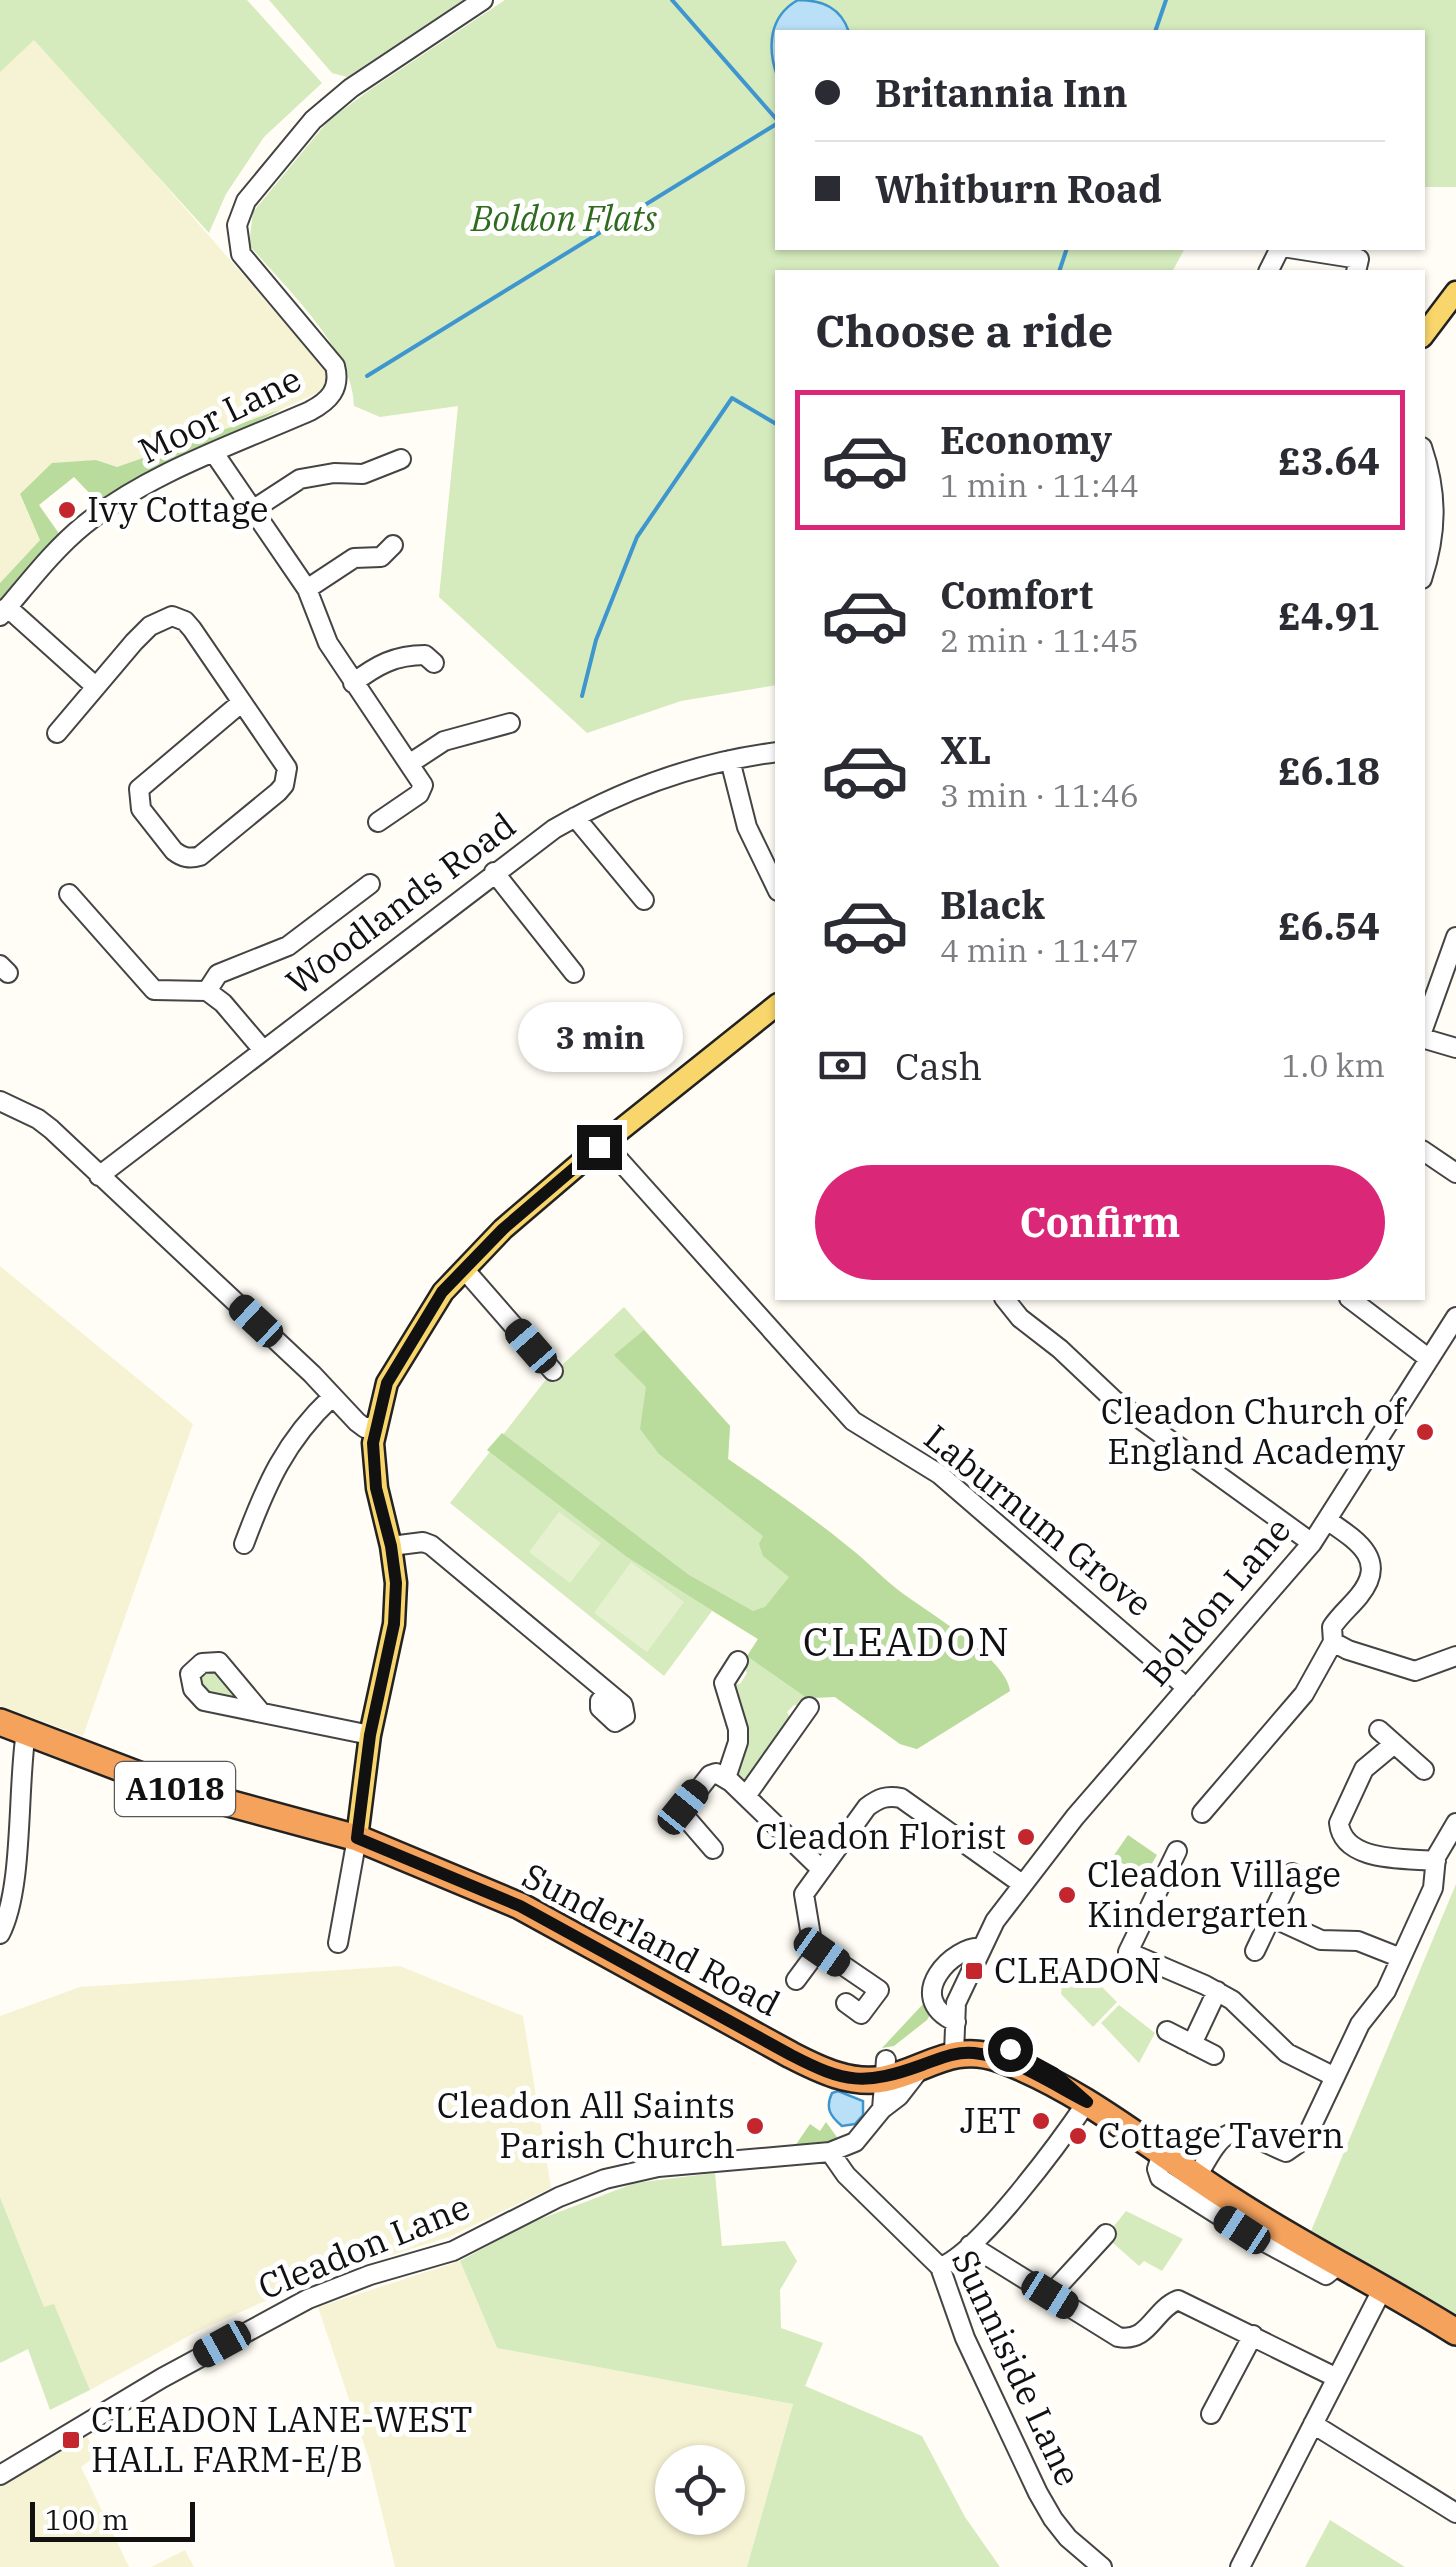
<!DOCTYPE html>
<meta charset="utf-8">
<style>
:root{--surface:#fff;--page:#f7f7f7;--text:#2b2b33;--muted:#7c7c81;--line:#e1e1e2;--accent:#db2777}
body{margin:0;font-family:"IBM Plex Serif",serif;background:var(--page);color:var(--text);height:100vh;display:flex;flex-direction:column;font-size:38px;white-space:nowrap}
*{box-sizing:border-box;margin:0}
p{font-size:32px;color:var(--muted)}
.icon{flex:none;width:55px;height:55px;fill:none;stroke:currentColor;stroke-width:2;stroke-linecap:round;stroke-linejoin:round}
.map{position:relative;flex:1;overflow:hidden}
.side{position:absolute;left:775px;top:270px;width:650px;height:1030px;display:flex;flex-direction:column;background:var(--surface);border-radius:0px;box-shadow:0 2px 8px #0004}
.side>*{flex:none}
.hud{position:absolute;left:775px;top:30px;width:650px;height:220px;border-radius:0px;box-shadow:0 2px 8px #0004;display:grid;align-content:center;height:220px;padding:0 40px;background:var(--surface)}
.tools{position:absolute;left:655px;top:2445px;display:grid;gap:20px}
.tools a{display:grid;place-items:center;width:90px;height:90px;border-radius:50%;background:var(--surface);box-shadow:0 2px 8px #0004;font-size:50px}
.scale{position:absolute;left:30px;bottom:25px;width:165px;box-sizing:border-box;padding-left:10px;border:5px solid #111;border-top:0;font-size:28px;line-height:35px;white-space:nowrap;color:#111;-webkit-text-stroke:8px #fff;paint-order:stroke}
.end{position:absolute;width:45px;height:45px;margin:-22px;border:12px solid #111;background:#fff;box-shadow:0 0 0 5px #fff}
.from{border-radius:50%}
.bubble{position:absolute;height:70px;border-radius:35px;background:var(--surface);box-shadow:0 2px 8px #0004;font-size:32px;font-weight:700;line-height:70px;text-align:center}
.car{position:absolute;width:30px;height:60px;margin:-30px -15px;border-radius:12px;box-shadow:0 0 8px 2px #0007;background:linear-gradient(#222 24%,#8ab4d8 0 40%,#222 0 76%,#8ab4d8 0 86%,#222 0)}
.hud b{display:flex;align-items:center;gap:35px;height:95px;font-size:38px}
.hud b+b{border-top:2px solid var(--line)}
.hud i{width:25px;height:25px;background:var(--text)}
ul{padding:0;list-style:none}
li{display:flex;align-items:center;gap:30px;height:140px;margin:0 20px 15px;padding:0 20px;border:5px solid transparent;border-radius:0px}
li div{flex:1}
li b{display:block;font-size:38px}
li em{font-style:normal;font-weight:700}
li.on{border-color:var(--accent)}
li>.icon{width:90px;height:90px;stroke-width:1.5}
h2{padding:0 40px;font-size:45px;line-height:120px}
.pay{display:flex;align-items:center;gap:25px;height:110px;padding:0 40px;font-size:38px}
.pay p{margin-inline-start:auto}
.button{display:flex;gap:20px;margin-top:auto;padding:20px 40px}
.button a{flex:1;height:115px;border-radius:60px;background:var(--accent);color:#fff;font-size:40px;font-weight:700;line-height:115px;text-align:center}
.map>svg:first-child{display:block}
.farmland{fill:#f6f3d4;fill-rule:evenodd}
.green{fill:#d5ebbd}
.forest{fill:#b9dc9c}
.pitch{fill:#e6f2cf}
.water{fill:#b9e0f7;stroke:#3f96cf;stroke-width:2.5}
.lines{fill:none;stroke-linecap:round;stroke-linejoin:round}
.stream{stroke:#3f96cf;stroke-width:4}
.minor-casing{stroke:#444;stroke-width:22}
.major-casing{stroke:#222;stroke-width:25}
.highway-casing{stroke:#222;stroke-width:30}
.minor{stroke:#fff;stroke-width:18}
.major{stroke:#f9d66b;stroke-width:20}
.highway{stroke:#f5a25d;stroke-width:25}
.route{stroke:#111;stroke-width:12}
.poi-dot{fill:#c4262e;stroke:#fff;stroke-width:4}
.labels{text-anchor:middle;stroke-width:10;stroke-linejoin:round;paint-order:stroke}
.shield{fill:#fff;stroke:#585858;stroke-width:2.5}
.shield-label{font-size:32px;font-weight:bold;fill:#111}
.park-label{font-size:35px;font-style:italic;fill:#2f6b1f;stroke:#fff}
.street-label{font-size:35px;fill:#111;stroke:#fff}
.poi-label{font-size:35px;fill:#111;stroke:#fff;text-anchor:start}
.quarter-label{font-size:40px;letter-spacing:2.5px;fill:#111;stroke:#fff}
</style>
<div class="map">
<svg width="1456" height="2567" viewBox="0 0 1456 2567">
<rect width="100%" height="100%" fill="#fffdf5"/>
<path class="farmland" d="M35 36 271 307 315 352 330 377 321 391 282 409 117 467 96 460 20 495 40 540 0 583V70Z
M0 1266 193 1424 83 1736 0 1706Z
M400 1966 523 2016 551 2188 449 2237 310 2281 196 2332 90 2390 54 2305 44 2307 0 2197V2016L80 1987Z
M460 2261 497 2348 793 2404 747 2567H395L369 2459 318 2307ZM672 2462H728V2518H672Z
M87 2436 96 2456 81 2467 129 2567H0V2485Z
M185 2550 194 2567H151Z"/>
<path class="green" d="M0 0H247L322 83 264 137 226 194 209 233 34 40 0 72Z
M269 0H463L347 77 332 73Z
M505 0H1456V187H1423L1422 32H778V248H1185L1172 272H778L777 685 681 701 587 733 439 597 458 406 380 417 354 406C354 351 283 285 249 245L253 212 328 121 371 89Z
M624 1307 730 1426 728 1459C769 1487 808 1514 846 1545 865 1559 880 1576 898 1590 925 1611 1007 1658 1010 1691L917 1749 900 1744 835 1697 807 1698 801 1706 794 1705 787 1712 792 1721 747 1787 735 1777 731 1684H740L747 1673 743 1666 758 1639 712 1611 664 1676 450 1503 544 1382Z
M217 1668 248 1702 200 1692 199 1669Z
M1456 1884V2314L1311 2231Z
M1072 1957 1117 2002 1093 2027 1061 1994 1062 1985 1054 1970Z
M1119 2005 1155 2033 1139 2063 1101 2023Z
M715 2173 722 2246 785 2241 797 2261 780 2290 781 2328 823 2343 805 2386 922 2436 965 2517 1000 2567H747L793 2404 497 2348 460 2261 530 2223 635 2183Z
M0 2197 44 2307 54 2304 90 2390 50 2410 28 2349 0 2363Z
M1126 2211 1183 2239 1162 2271 1144 2261 1139 2266 1113 2243 1117 2238 1110 2231Z
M1330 2520 1405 2567H1305Z"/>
<path class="forest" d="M282 409 98 502 74 477 39 505 60 535 0 605V583L40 540 20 494 52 463 96 460 117 467Z
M644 1330 730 1426 728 1459C769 1487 808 1514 846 1545 865 1559 880 1576 898 1590 925 1611 1007 1658 1010 1691L917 1749 900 1744 835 1697 807 1698 747 1656 758 1639 627 1557 487 1450 502 1433 689 1575 753 1611 765 1607 789 1577 763 1556 759 1544 763 1536 659 1454 640 1429 646 1387 614 1355Z
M1128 1835 1157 1855 1145 1875 1112 1858Z
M924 2003 930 2015 927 2020 894 2046 882 2048Z
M826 2122 839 2140 795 2146 810 2124 820 2131Z"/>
<path class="pitch" d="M559 1512 601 1543 570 1583 529 1552Z
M631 1562 684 1602 647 1652 594 1613Z"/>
<path class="water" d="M798 0C823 0 841 8 849 32H778L777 76C767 47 769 16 798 0Z
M838 2091 863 2101V2115L855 2124 842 2126C830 2116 825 2108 832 2093Z"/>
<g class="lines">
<path class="stream" d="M672 0 778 121
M1155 32 1166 0
M1059 272 1067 248
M367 376 778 123
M582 696 596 640 637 537 732 398 778 425"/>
<defs>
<path id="minor" d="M1289 248 1359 259 1356 272
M1268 272 1280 248
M1422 447C1438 494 1437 533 1422 579
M214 453 307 589 328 643 423 785 419 794 378 822
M254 509 300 479 334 473 363 474 401 459
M307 589 354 558 381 557 393 545
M7 607 95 686
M0 616C27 585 52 551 84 525 148 473 235 444 310 411 329 401 341 389 335 366L241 254 237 225 246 201 313 120 351 88 483 0
M353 683C377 665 395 655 425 655L434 663
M57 733 134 642 150 626 172 616 185 621 192 629 287 768 284 785 278 792 200 856C190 859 183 858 174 851L141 809 139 789 242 702
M730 760 747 827 778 891
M409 764 444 741 510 723
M575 817 644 900
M494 872 574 973
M69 894 154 990 207 991 223 1003 263 1050
M0 965 8 973
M207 991 218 974 288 946 370 884
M1422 1032 1456 937
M1422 1038 1456 1048
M0 1101 38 1119 51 1129 312 1374 357 1422 365 1428 375 1425
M604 1143 853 1421 939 1474 1187 1688
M1422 1150 1456 1173
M99 1176 554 829C623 789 698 762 778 752
M464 1269 553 1371
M1004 1298 1020 1318 1060 1349 1114 1400 1312 1543
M1349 1298 1428 1358
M1327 1520C1356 1540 1389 1559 1359 1596 1350 1607 1340 1615 1332 1627L1333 1642 1348 1650 1415 1671 1456 1656
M244 1544C266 1485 285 1441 332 1397
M391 1546 423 1542 431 1545 623 1705 625 1716 615 1722 600 1708V1701L608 1693
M260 1711 219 1662 202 1663 190 1674 193 1689 204 1701 370 1735
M1379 1730 1424 1770
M1394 1744 1364 1769 1339 1823C1343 1863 1406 1858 1436 1861
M726 1778 738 1742V1729L724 1683 738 1661
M746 1796 809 1707
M1202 1813 1304 1694 1333 1642
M713 1849 681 1812 710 1775 716 1773 731 1782 821 1869
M1177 1851 1128 1952 1205 1985 1232 2000 1287 2053 1335 2077
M1271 1917 1321 1940 1358 1941 1401 1958
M0 1934C24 1888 17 1787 26 1732
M338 1943 357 1838
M819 1949 812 1942 804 1894 867 1807C879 1798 887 1795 901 1798L1022 1884
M1255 1951 1292 1873
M796 1980 819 1949 879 1990 861 2014 846 2003
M956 2022C900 1997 956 1944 981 1948
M1167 2031 1214 2055
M1192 2044 1217 1991
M954 2053 956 2003 995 1921 1075 1817 1312 1543 1456 1317
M882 2109 899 2096 920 2069
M830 2152 846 2175 940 2267 965 2338 1038 2493 1053 2519 1068 2538 1102 2567
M1162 2153 1157 2169 1160 2178 1242 2230 1326 2275 1341 2263
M1197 2177C1229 2119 1229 2127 1286 2152L1306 2138 1360 2024 1386 1991 1433 1888 1436 1857 1456 1823
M970 2245 1118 2337C1149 2343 1153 2310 1178 2300L1337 2378
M940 2267C979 2253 1062 2139 1087 2102
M1050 2295 1106 2234
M1211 2414 1253 2335
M1313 2424 1456 2513
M0 2475 162 2378 308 2299 370 2275 453 2251 559 2197 605 2179 658 2167 830 2152 855 2142 882 2109 886 2060
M1240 2567 1384 2286"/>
<path id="major" d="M1422 337 1456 292
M357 1838 370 1735 394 1624 396 1583 391 1546 377 1488 373 1443 387 1383 443 1292 503 1229 599 1147 778 1004"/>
<path id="highway" d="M0 1722 173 1788 357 1838 520 1906 791 2055C820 2070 851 2085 884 2079 927 2070 952 2042 1000 2059 1086 2091 1157 2153 1233 2201 1305 2248 1383 2286 1456 2332"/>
</defs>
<use href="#minor" class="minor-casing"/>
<use href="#major" class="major-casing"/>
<use href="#highway" class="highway-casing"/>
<use href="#minor" class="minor"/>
<use href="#major" class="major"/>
<use href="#highway" class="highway"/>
</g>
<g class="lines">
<path class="route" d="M599 1147 503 1229 442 1292 387 1383 373 1443 376 1488 391 1546 396 1583 394 1624 370 1735 357 1838 520 1906 791 2055C845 2083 864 2086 922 2065 939 2059 956 2051 974 2053 1013 2057 1052 2084 1087 2102L1054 2073 1010 2049"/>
</g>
<g class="poi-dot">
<circle cx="67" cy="510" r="10"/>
<circle cx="1425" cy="1432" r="10"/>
<circle cx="1026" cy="1837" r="10"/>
<circle cx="1067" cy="1895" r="10"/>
<rect x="964" y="1961" width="20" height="20" rx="5"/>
<circle cx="1041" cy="2121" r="10"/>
<circle cx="755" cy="2126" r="10"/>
<circle cx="1078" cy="2136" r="10"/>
<rect x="61" y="2430" width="20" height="20" rx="5"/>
</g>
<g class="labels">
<rect class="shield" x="115" y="1762" width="120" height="54" rx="8"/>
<g class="shield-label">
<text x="175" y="1800">A1018</text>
</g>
<g class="park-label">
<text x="564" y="231">Boldon Flats</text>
</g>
<g class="street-label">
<text transform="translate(220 415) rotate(-26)" y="12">Moor Lane</text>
<text transform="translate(401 904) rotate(-37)" y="12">Woodlands Road</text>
<text transform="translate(1038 1521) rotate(39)" y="12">Laburnum Grove</text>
<text transform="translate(1217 1602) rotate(-50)" y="12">Boldon Lane</text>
<text transform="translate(651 1940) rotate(28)" y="12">Sunderland Road</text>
<text transform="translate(364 2247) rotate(-22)" y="12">Cleadon Lane</text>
<text transform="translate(1016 2368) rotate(65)" y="12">Sunniside Lane</text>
</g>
<g class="poi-label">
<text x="87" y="522">Ivy Cottage</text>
<text x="1405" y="1424" text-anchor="end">Cleadon Church of<tspan x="1405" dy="40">England Academy</tspan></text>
<text x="1006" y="1849" text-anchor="end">Cleadon Florist</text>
<text x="1087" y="1887">Cleadon Village<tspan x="1087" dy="40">Kindergarten</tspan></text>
<text x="994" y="1983">CLEADON</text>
<text x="735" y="2118" text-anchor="end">Cleadon All Saints<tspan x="735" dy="40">Parish Church</tspan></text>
<text x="1021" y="2133" text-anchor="end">JET</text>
<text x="1098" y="2148">Cottage Tavern</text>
<text x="91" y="2432">CLEADON LANE-WEST<tspan x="91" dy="40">HALL FARM-E/B</tspan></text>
</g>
<g class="quarter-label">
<text x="907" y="1656">CLEADON</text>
</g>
</g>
</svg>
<div class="tools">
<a><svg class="icon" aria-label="locate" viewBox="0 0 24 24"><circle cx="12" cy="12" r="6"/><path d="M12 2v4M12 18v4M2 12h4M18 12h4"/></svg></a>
</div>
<div class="scale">100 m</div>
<i class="end from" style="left:1010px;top:2049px"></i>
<i class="end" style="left:599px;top:1147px"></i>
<div class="bubble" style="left:518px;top:1002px;width:165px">3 min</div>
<i class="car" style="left:256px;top:1321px;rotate:313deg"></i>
<i class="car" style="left:531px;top:1346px;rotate:319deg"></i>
<i class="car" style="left:683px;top:1807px;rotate:39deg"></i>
<i class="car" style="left:822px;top:1952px;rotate:125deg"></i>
<i class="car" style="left:1242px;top:2230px;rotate:303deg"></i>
<i class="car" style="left:1050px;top:2295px;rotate:122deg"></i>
<i class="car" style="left:222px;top:2344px;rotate:241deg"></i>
<div class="hud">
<b><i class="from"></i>Britannia Inn</b>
<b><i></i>Whitburn Road</b>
</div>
<section class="side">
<h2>Choose a ride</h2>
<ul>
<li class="on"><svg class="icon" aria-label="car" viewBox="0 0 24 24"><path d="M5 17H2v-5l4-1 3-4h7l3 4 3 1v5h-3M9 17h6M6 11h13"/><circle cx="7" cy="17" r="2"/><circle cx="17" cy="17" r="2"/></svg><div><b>Economy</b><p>1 min · 11:44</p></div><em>£3.64</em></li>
<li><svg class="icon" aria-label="car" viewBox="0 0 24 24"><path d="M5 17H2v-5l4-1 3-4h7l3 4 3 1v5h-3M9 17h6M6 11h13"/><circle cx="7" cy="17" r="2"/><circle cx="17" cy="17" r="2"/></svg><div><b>Comfort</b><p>2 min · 11:45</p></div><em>£4.91</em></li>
<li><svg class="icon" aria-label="car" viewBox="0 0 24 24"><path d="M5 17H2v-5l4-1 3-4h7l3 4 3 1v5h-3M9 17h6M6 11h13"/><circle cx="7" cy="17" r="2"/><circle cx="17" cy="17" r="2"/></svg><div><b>XL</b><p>3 min · 11:46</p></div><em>£6.18</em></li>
<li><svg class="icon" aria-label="car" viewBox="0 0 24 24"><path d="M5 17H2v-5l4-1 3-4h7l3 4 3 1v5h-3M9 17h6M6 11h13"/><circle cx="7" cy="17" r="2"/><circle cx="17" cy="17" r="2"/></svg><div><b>Black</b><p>4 min · 11:47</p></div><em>£6.54</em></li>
</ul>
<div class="pay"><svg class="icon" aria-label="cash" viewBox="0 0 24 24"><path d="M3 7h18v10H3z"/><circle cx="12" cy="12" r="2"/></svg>Cash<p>1.0 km</p></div>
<div class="button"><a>Confirm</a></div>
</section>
</div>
